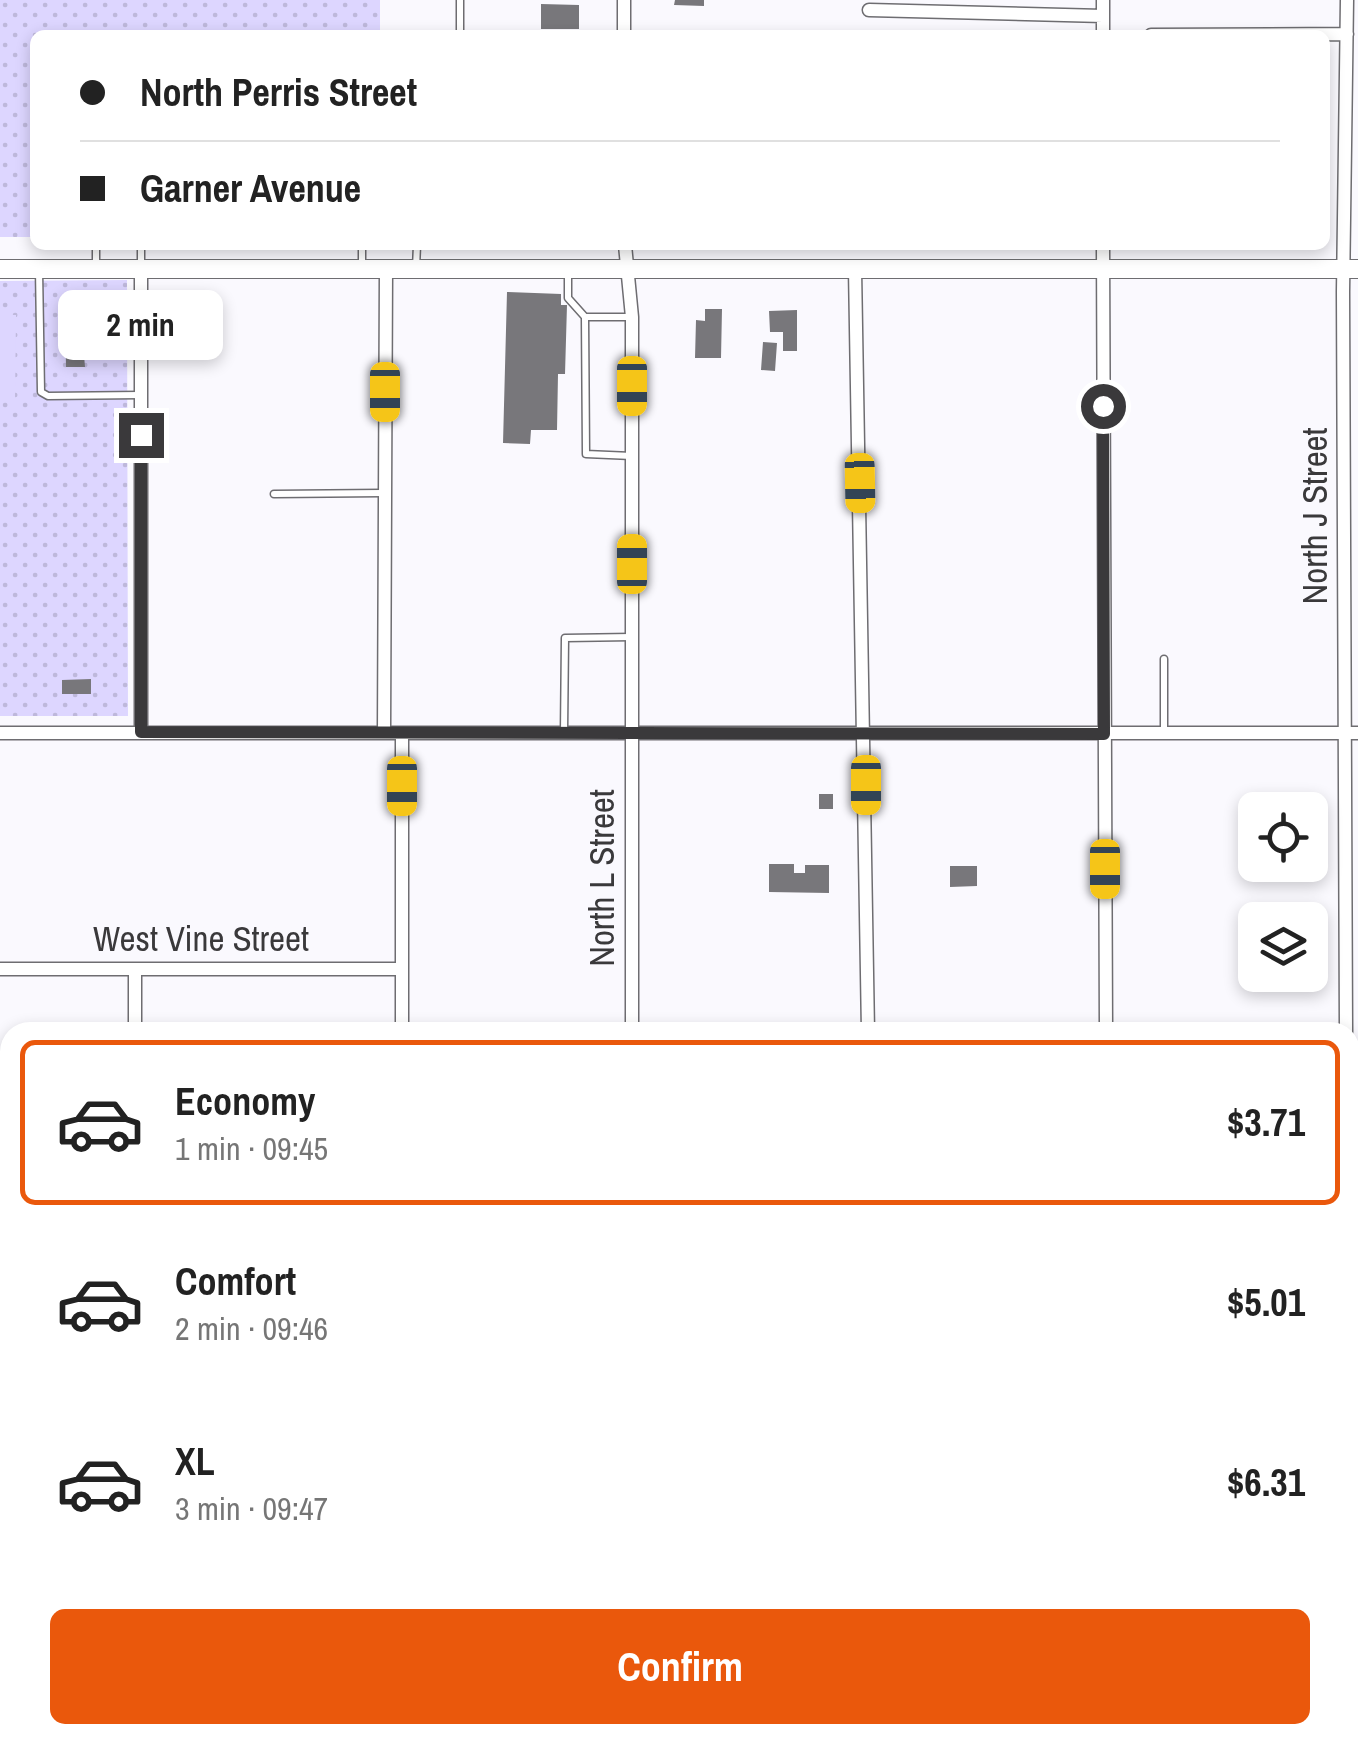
<!DOCTYPE html>
<meta charset="utf-8">
<style>
:root{--surface:#fff;--page:#f2f2f2;--text:#222;--muted:#767676;--line:#e0e0e0;--accent:#ea580c}
body{margin:0;font-family:"Archivo Narrow",sans-serif;background:var(--page);color:var(--text);height:100vh;display:flex;flex-direction:column;font-size:38px;white-space:nowrap}
*{box-sizing:border-box;margin:0}
p{font-size:32px;color:var(--muted)}
.icon{flex:none;width:55px;height:55px;fill:none;stroke:currentColor;stroke-width:2;stroke-linecap:round;stroke-linejoin:round}
.map{position:relative;flex:1;overflow:hidden}
.side{position:absolute;left:0px;top:1022px;width:1360px;height:722px;display:flex;flex-direction:column;background:var(--surface);border-radius:30px 30px 0 0;box-shadow:0 5px 15px #0003}
.side>*{flex:none}
.banner{position:absolute;left:30px;top:30px;width:1300px;height:220px;border-radius:15px;box-shadow:0 5px 15px #0003;display:grid;align-content:center;height:220px;padding:0 50px;background:var(--surface)}
.fabs{position:absolute;left:1238px;top:792px;display:grid;gap:20px}
.fabs a{display:grid;place-items:center;width:90px;height:90px;border-radius:15px;background:var(--surface);box-shadow:0 5px 15px #0003;font-size:50px}
.end{position:absolute;width:45px;height:45px;margin:-22px;border:12px solid #3a393b;background:#fff;box-shadow:0 0 0 5px #fff}
.from{border-radius:50%}
.bubble{position:absolute;height:70px;border-radius:15px;background:var(--surface);box-shadow:0 5px 15px #0003;font-size:32px;font-weight:800;line-height:70px;text-align:center}
.car{position:absolute;width:30px;height:60px;margin:-30px -15px;border-radius:12px;box-shadow:0 0 8px 2px #0007;background:linear-gradient(#f5c518 24%,#345 0 40%,#f5c518 0 76%,#345 0 86%,#f5c518 0)}
.banner b{display:flex;align-items:center;gap:35px;height:95px;font-size:38px}
.banner b+b{border-top:2px solid var(--line)}
.banner i{width:25px;height:25px;background:var(--text)}
ul{padding:18px 0 0;list-style:none}
li{display:flex;align-items:center;gap:30px;height:165px;margin:0 20px 15px;padding:0 30px;border:5px solid transparent;border-radius:15px}
li div{flex:1}
li b{display:block;font-size:38px}
li em{font-style:normal;font-weight:800}
li.active{border-color:var(--accent)}
li>.icon{width:90px;height:90px;stroke-width:1.5}
.primary-button{display:flex;gap:20px;margin-top:auto;padding:20px 50px}
.primary-button a{flex:1;height:115px;border-radius:15px;background:var(--accent);color:#fff;font-size:40px;font-weight:800;line-height:115px;text-align:center}
.map>svg:first-child{display:block}
.green{fill:url(#green-dots)}
.pitch{fill:#ddd6ff}
.building{fill:#78777b}
.lines{fill:none;stroke-linecap:round;stroke-linejoin:round}
.lane-casing{stroke:#6e6d71;stroke-width:9}
.street-casing{stroke:#6e6d71;stroke-width:15}
.secondary-casing{stroke:#6e6d71;stroke-width:20}
.lane{stroke:#fff;stroke-width:6}
.street{stroke:#fff;stroke-width:12}
.secondary{stroke:#fff;stroke-width:18}
.route{stroke:#3a393b;stroke-width:12}
.labels{text-anchor:middle;stroke-width:10;stroke-linejoin:round;paint-order:stroke}
.street-label{font-size:35px;fill:#3a393b;stroke:#faf9fe}
</style>
<div class="map">
<svg width="1358" height="1744" viewBox="0 0 1358 1744">
<defs>
<pattern id="green-dots" width="8" height="8" patternUnits="userSpaceOnUse" patternTransform="scale(2.5)"><rect width="8" height="8" fill="#ddd6ff"/><path d="M2 2h.1M6 6h.1" fill="none" stroke="#beb8db" stroke-width="1.8" stroke-linecap="round"/></pattern>
</defs>
<rect width="100%" height="100%" fill="#faf9fe"/>
<path class="green" d="M0 0H380V35H35V237H0Z
M127 280 128 716H0V281Z"/>
<path class="pitch" d="M0 315H16L15 400H0Z"/>
<path class="building" d="M675 0H704V6L674 5Z
M541 4 579 5V29H541Z
M507 292 561 294V305H567L565 374H558L557 430H531L530 444 503 443Z
M112 307V355H84L85 367H66L65 308Z
M705 309H722L721 358H695L696 320 705 321Z
M797 310V351H783V332H770L769 311Z
M763 342 777 343 775 371 761 370Z
M91 679V694H62V680Z
M819 794H833V809H819Z
M769 864H794V873H805V865H829V893L769 892Z
M950 866H977V886L950 887Z"/>
<g class="lines">
<defs>
<path id="lane" d="M460 35V0
M96 245V269
M141 245V268
M362 245V268
M416 268 417 245
M39 270 41 392 48 396 140 395
M568 270V298L585 317 586 454 632 456
M585 317H632
M274 494 383 493
M1164 659V732
M564 732 565 638 632 637
M1019 1028H1106
M792 1735V1744"/>
<path id="street" d="M624 0V35
M1103 0V35
M869 10 1103 16
M1151 35 1347 34
M625 245 632 317V1032
M1103 245 1106 1032
M141 269V733
M855 269 868 1032
M0 733H1358
M384 733 386 269
M402 733V1032
M0 969H402
M135 1032V969
M1346 1032 1343 292 1347 0
M0 1435H10
M0 1665H10
M1350 1668H1358
M133 1735V1744
M1347 1735V1744
M630 1744V1735"/>
<path id="secondary" d="M0 269H1358
M0 1202H10
M1350 1202 1358 1201"/>
</defs>
<use href="#lane" class="lane-casing"/>
<use href="#street" class="street-casing"/>
<use href="#secondary" class="secondary-casing"/>
<use href="#lane" class="lane"/>
<use href="#street" class="street"/>
<use href="#secondary" class="secondary"/>
</g>
<g class="lines">
<path class="route" d="M141 435V732L1104 734 1103 406"/>
</g>
<g class="labels">
<g class="street-label">
<text transform="translate(1315 516) rotate(-90)" y="12">North J Street</text>
<text transform="translate(602 878) rotate(-90)" y="12">North L Street</text>
<text x="201" y="951">West Vine Street</text>
</g>
</g>
</svg>
<div class="fabs">
<a><svg class="icon" aria-label="locate" viewBox="0 0 24 24"><circle cx="12" cy="12" r="6"/><path d="M12 2v4M12 18v4M2 12h4M18 12h4"/></svg></a>
<a><svg class="icon" aria-label="layers" viewBox="0 0 24 24"><path d="M12 4l9 5-9 5-9-5zM3 14l9 5 9-5"/></svg></a>
</div>
<i class="end from" style="left:1103px;top:406px"></i>
<i class="end" style="left:141px;top:435px"></i>
<div class="bubble" style="left:58px;top:290px;width:165px">2 min</div>
<i class="car" style="left:632px;top:386px;rotate:180deg"></i>
<i class="car" style="left:385px;top:392px;rotate:180deg"></i>
<i class="car" style="left:860px;top:483px;rotate:179deg"></i>
<i class="car" style="left:632px;top:564px;rotate:0deg"></i>
<i class="car" style="left:866px;top:785px;rotate:180deg"></i>
<i class="car" style="left:402px;top:786px;rotate:180deg"></i>
<i class="car" style="left:1105px;top:869px;rotate:180deg"></i>
<div class="banner">
<b><i class="from"></i>North Perris Street</b>
<b><i></i>Garner Avenue</b>
</div>
<section class="side">
<ul>
<li class="active"><svg class="icon" aria-label="car" viewBox="0 0 24 24"><path d="M5 17H2v-5l4-1 3-4h7l3 4 3 1v5h-3M9 17h6M6 11h13"/><circle cx="7" cy="17" r="2"/><circle cx="17" cy="17" r="2"/></svg><div><b>Economy</b><p>1 min · 09:45</p></div><em>$3.71</em></li>
<li><svg class="icon" aria-label="car" viewBox="0 0 24 24"><path d="M5 17H2v-5l4-1 3-4h7l3 4 3 1v5h-3M9 17h6M6 11h13"/><circle cx="7" cy="17" r="2"/><circle cx="17" cy="17" r="2"/></svg><div><b>Comfort</b><p>2 min · 09:46</p></div><em>$5.01</em></li>
<li><svg class="icon" aria-label="car" viewBox="0 0 24 24"><path d="M5 17H2v-5l4-1 3-4h7l3 4 3 1v5h-3M9 17h6M6 11h13"/><circle cx="7" cy="17" r="2"/><circle cx="17" cy="17" r="2"/></svg><div><b>XL</b><p>3 min · 09:47</p></div><em>$6.31</em></li>
</ul>
<div class="primary-button"><a>Confirm</a></div>
</section>
</div>
